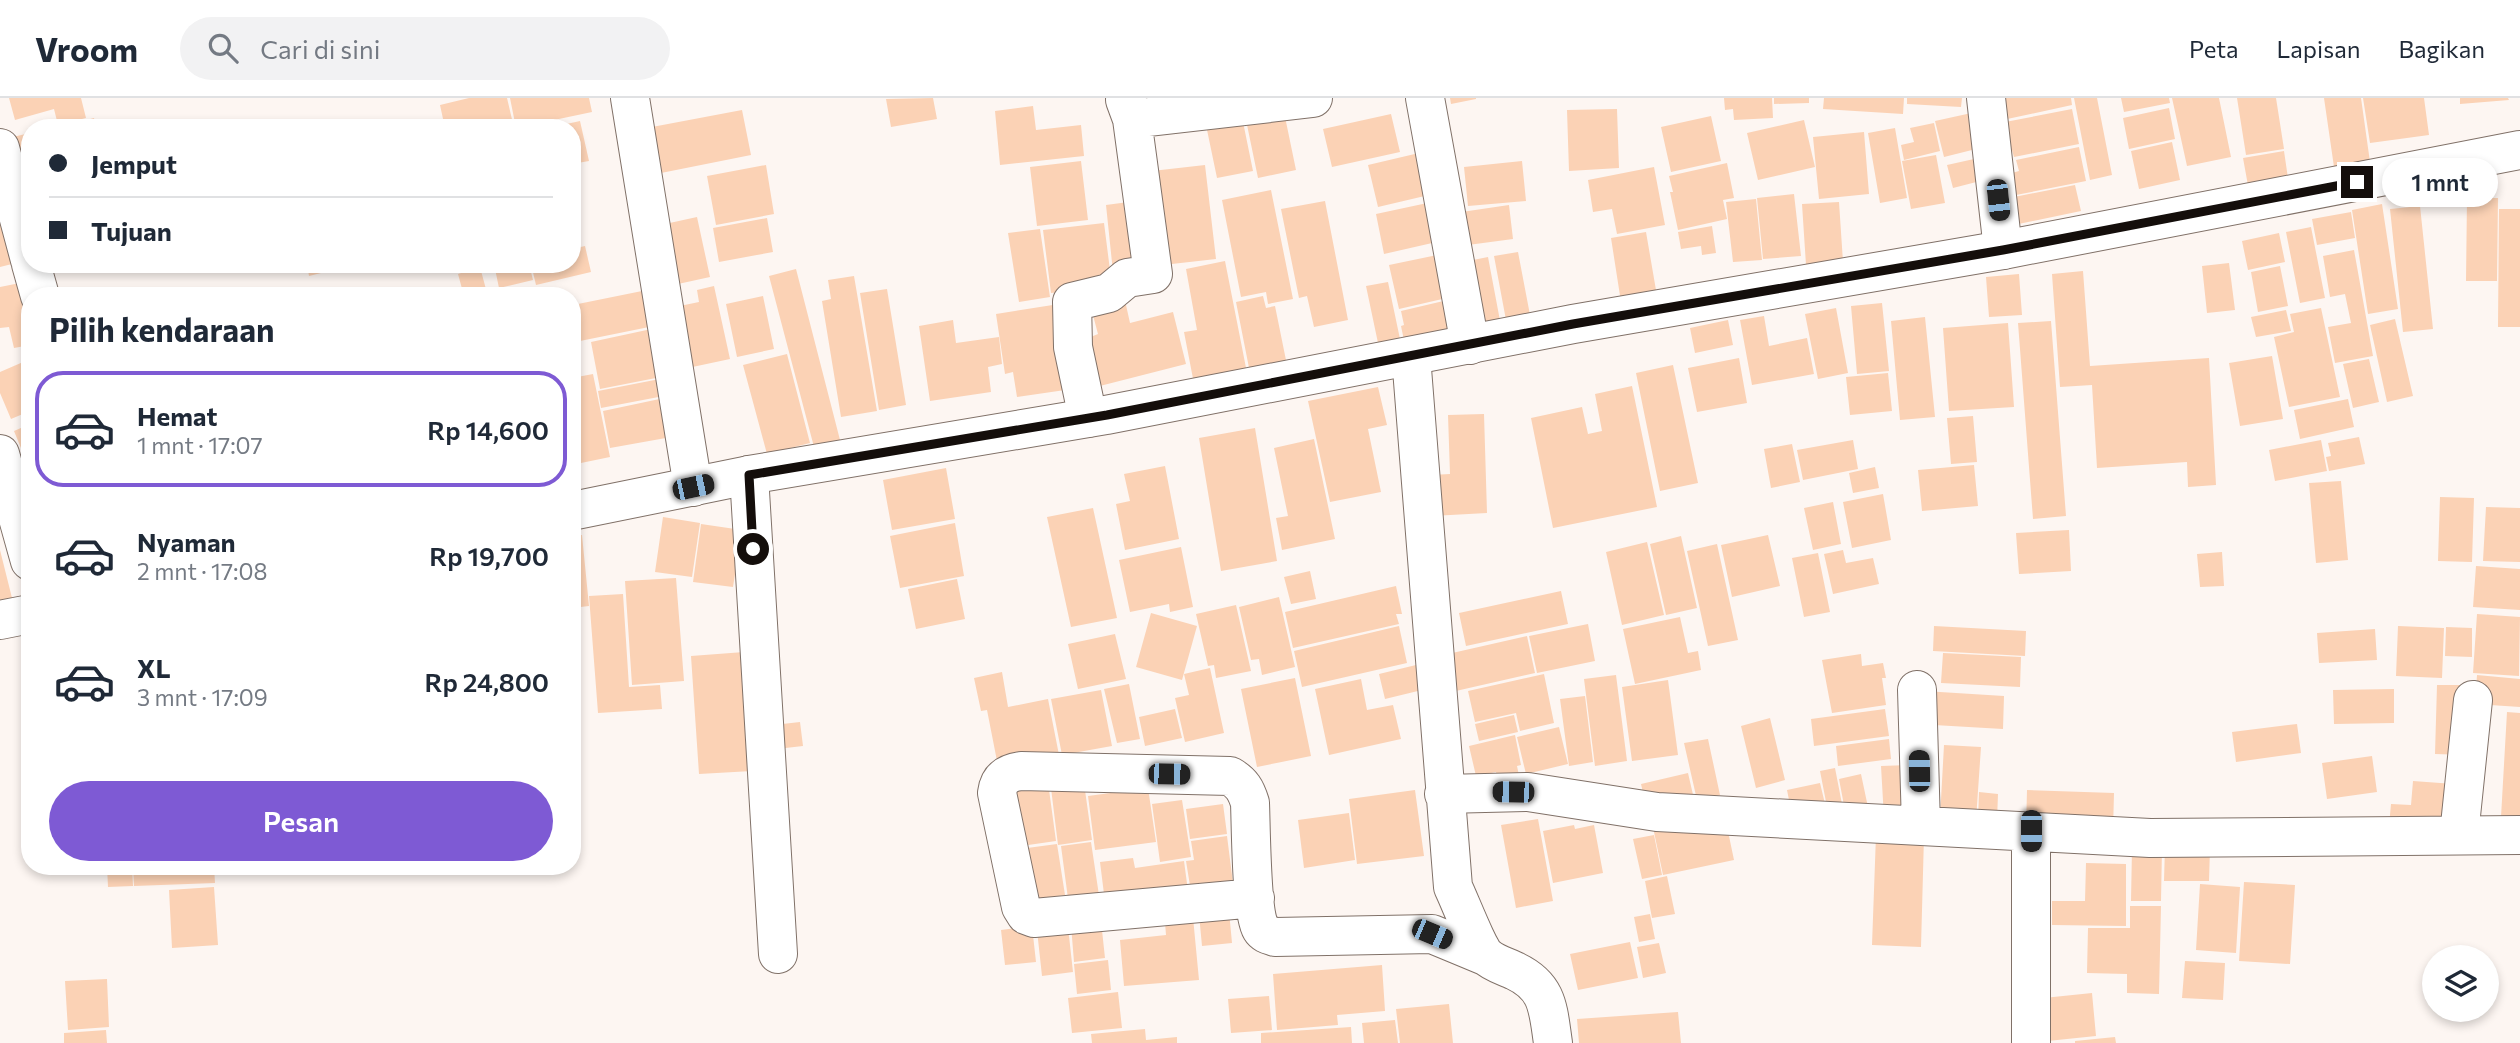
<!DOCTYPE html>
<html lang="id">
<meta charset="utf-8">
<style>
:root{--surface:#fff;--page:#f2f2f3;--text:#1f2937;--muted:#747a83;--line:#e0e1e3;--accent:#7e5ad4}
body{margin:0;font-family:Commissioner,sans-serif;background:var(--page);color:var(--text);height:100vh;display:flex;flex-direction:column;font-size:26px;white-space:nowrap}
*{box-sizing:border-box;margin:0}
p{font-size:23px;color:var(--muted)}
.icon{flex:none;width:38px;height:38px;fill:none;stroke:currentColor;stroke-width:2;stroke-linecap:round;stroke-linejoin:round}
.map{position:relative;flex:1;overflow:hidden}
.drawer{position:absolute;left:21px;top:189px;width:560px;height:588px;display:flex;flex-direction:column;background:var(--surface);border-radius:28px;box-shadow:0 4px 10px #0003}
.drawer>*{flex:none}
.banner{position:absolute;left:21px;top:21px;width:560px;height:154px;border-radius:28px;box-shadow:0 4px 10px #0003;display:grid;align-content:center;height:154px;padding:0 28px;background:var(--surface)}
.fabs{position:absolute;left:2422px;top:847px;display:grid;gap:14px}
.fabs a{display:grid;place-items:center;width:77px;height:77px;border-radius:50%;background:var(--surface);box-shadow:0 4px 10px #0003;font-size:35px}
.end{position:absolute;width:32px;height:32px;margin:-16px;border:9px solid #140e0b;background:#fff;box-shadow:0 0 0 4px #fff}
.from{border-radius:50%}
.bubble{position:absolute;height:49px;border-radius:24px;background:var(--surface);box-shadow:0 4px 10px #0003;font-size:23px;font-weight:600;line-height:49px;text-align:center}
.car{position:absolute;width:21px;height:42px;margin:-21px -10px;border-radius:9px;box-shadow:0 0 5px 2px #0007;background:linear-gradient(#222 24%,#8ab4d8 0 40%,#222 0 76%,#8ab4d8 0 86%,#222 0)}
.banner b{display:flex;align-items:center;gap:24px;height:66px;font-size:26px}
.banner b+b{border-top:2px solid var(--line)}
.banner i{width:18px;height:18px;background:var(--text)}
ul{padding:0;list-style:none}
li{display:flex;align-items:center;gap:21px;height:116px;margin:0 14px 10px;padding:0 14px;border:4px solid transparent;border-radius:28px}
li div{flex:1}
li b{display:block;font-size:26px}
li em{font-style:normal;font-weight:600}
li.selected{border-color:var(--accent)}
li>.icon{width:63px;height:63px;stroke-width:1.5}
h2{padding:0 28px;font-size:32px;line-height:84px}
.primary-button{display:flex;gap:14px;margin-top:auto;padding:14px 28px}
.primary-button a{flex:1;height:80px;border-radius:42px;background:var(--accent);color:#fff;font-size:28px;font-weight:600;line-height:80px;text-align:center}
header{display:flex;align-items:center;gap:42px;box-sizing:border-box;height:98px;padding:0 35px;background:var(--surface);border-bottom:2px solid var(--line)}
header strong{font-size:33px}
nav{display:flex;gap:38px;margin-inline-start:auto;font-size:24px}
.search{width:490px;height:63px;background:var(--page);display:flex;align-items:center;gap:18px;box-sizing:border-box;padding:0 24px;border-radius:38px;color:var(--muted);font-size:26px}
.map>svg:first-child{display:block}
.building{fill:#fbd2b5}
.lines{fill:none;stroke-linecap:round;stroke-linejoin:round}
.street-casing{stroke:#807168;stroke-width:40}
.secondary-casing{stroke:#807168;stroke-width:40}
.street{stroke:#fff;stroke-width:38}
.secondary{stroke:#fff;stroke-width:38}
.route{stroke:#140e0b;stroke-width:9}
</style>
<header>
<strong>Vroom</strong>
<div class="search"><svg class="icon" aria-label="search" viewBox="0 0 24 24"><circle cx="10" cy="10" r="6"/><path d="M15 15l6 6"/></svg>Cari di sini</div>
<nav><a>Peta</a><a>Lapisan</a><a>Bagikan</a></nav>
</header>
<div class="map">
<svg width="2520" height="945" viewBox="0 0 2520 945">
<rect width="100%" height="100%" fill="#fdf6f2"/>
<path class="building" d="M9 0H81L86 20 58 27 54 11 15 22Z
M469 0H507L514 30H445L440 7Z
M510 0H589L592 14 516 30Z
M933 0 937 21 891 29 886 1Z
M1450 0H1476V1L1451 6Z
M1724 0H1772L1773 20 1734 22 1733 11 1725 12Z
M1774 0H1809V5L1774 6Z
M1824 0H1904L1903 16 1823 11Z
M1907 0H1962L1961 9 1907 6Z
M1999 0H2071L2072 7 1998 23Z
M2074 0H2097L2112 77 2090 82Z
M2121 0H2169L2170 5 2124 14Z
M2172 0H2219L2231 59 2187 68Z
M2237 0H2276L2284 51 2246 57Z
M2324 0H2361L2370 64 2334 69Z
M2363 0H2424L2429 37 2370 45Z
M2460 0H2508L2509 2 2460 6Z
M1033 8 1036 32 1081 27 1084 58 1000 67 995 13Z
M2169 10 2175 41 2129 51 2123 20Z
M1617 11 1619 70 1569 73 1567 12Z
M2072 11 2079 46 2014 59 2012 52 2006 53 2000 25Z
M742 12 751 57 661 75 652 29Z
M1284 14 1296 72 1258 80 1246 22Z
M1976 14 1984 49 1944 59 1935 23Z
M1391 16 1400 54 1332 69 1323 31Z
M1711 18 1721 63 1671 74 1661 29Z
M1242 19 1253 73 1217 80 1206 27Z
M94 20 96 30H62V29Z
M1804 22 1815 69 1758 82 1747 35Z
M580 23 589 63 572 66V30L553 29Z
M1934 25 1940 53 1904 62 1901 47 1914 44 1910 30Z
M1895 30 1907 100 1880 105 1868 35Z
M1864 34 1869 96 1819 101 1813 39Z
M30 35V104L4 41Z
M2172 44 2180 82 2139 91 2131 53Z
M2079 49 2086 83 2016 97 2012 75 2019 73 2016 62Z
M2284 53 2289 87 2249 93 2243 60Z
M1419 55 1429 97 1378 109 1368 67Z
M1936 57 1945 105 1911 111 1902 63Z
M1983 59 1988 81 1953 90 1947 67Z
M1081 63 1088 122 1037 128 1030 69Z
M1522 63 1526 103 1468 108 1464 69Z
M1727 65 1734 100 1723 102 1727 121 1678 132 1670 94H1673L1669 78Z
M766 67 774 116 716 127 707 78Z
M1205 67 1216 161 1163 167 1152 73Z
M1654 69 1665 127 1617 136 1612 111 1593 114 1588 82Z
M2075 87 2081 113 2009 128 2004 101Z
M1271 92 1293 201 1268 206 1266 194 1241 199 1222 102Z
M1794 96 1801 158 1763 161 1757 100Z
M2467 100H2498L2497 183H2466Z
M1756 101 1762 162 1733 164 1726 104Z
M1136 103 1144 171 1113 174 1106 107Z
M1325 103 1348 222 1314 229 1307 198 1299 200 1281 111Z
M1432 104 1441 143 1384 156 1376 116Z
M1839 104 1843 164 1806 167 1802 106Z
M2382 106 2398 211 2368 216 2352 112Z
M1509 107 1513 141 1453 149 1448 116Z
M2420 108 2433 231 2403 234 2390 111Z
M0 111 20 164 0 169Z
M2499 111H2520V229H2498Z
M2351 114 2355 140 2317 147 2312 121Z
M697 119 710 179 678 186 665 126Z
M767 120 773 154 719 164 713 130Z
M1104 125 1112 188 1051 195 1043 132Z
M1712 128 1716 155 1702 157 1701 148 1681 151 1678 134Z
M2311 129 2325 200 2300 205 2286 134Z
M1040 131 1050 199 1019 204 1008 135Z
M1646 134 1657 198 1621 204 1611 140Z
M2279 135 2285 164 2248 172 2242 143Z
M585 148 591 174 536 187 531 166H572V151Z
M2354 152 2373 258 2335 265 2328 229 2351 225 2345 196 2330 199 2323 158Z
M1518 154 1530 217 1506 222 1494 158Z
M1442 156 1451 199 1399 211 1389 167Z
M1488 159 1501 228 1472 234 1458 165Z
M1225 163 1248 280 1195 291 1184 234 1197 232 1186 171Z
M2229 165 2235 212 2207 215 2202 168Z
M307 166H353V167L309 178Z
M494 166H529L533 182 499 190Z
M2280 168 2288 208 2258 214 2251 174Z
M480 169 487 195 464 198 458 176Z
M796 171 840 342 814 349 769 178Z
M2083 173 2090 268 2209 260 2216 387 2188 389 2187 364 2097 370 2092 287 2060 289 2052 176Z
M2019 176 2022 217 1989 219 1986 179Z
M854 178 877 313 841 319 822 203 831 201 828 182Z
M30 183V247L14 250 9 229 0 230V189Z
M1388 184 1400 241 1378 245 1366 188Z
M714 188 730 261 683 271 670 210 699 204 697 192Z
M887 191 906 307 879 312 860 195Z
M647 192 654 228 580 243 573 207Z
M763 198 774 251 737 259 726 206Z
M1124 198 1130 225 1173 214 1186 266 1092 290 1081 243 1098 236 1090 206Z
M1263 198 1266 210 1275 208 1289 277 1252 285 1236 204Z
M1452 201 1460 239 1406 252 1401 228 1404 227 1401 213Z
M1882 205 1889 273 1857 276 1851 208Z
M1059 206 1072 291 1017 299 1013 274 1005 276 996 216Z
M1836 210 1848 275 1818 281 1805 216Z
M2321 210 2340 299 2289 309 2274 239 2294 234 2290 216Z
M2286 212 2291 233 2256 239 2251 219Z
M1764 218 1769 248 1807 240 1814 276 1752 287 1740 222Z
M1925 219 1935 319 1900 322 1891 223Z
M2395 221 2413 298 2387 304 2370 227Z
M953 222 956 245 999 239 1002 266 988 269 991 294 930 303 919 228Z
M1728 222 1733 247 1695 255 1690 230Z
M2051 223 2066 418 2033 421 2018 225Z
M2008 225 2014 309 1949 313 1943 230Z
M656 230 666 278 600 291 591 244Z
M787 256 810 345 767 356 743 267Z
M2272 258 2283 321 2240 328 2229 265Z
M1739 260 1747 305 1697 314 1688 270Z
M30 261V313L11 321 0 295V274Z
M2369 261 2379 304 2353 310 2343 266Z
M1673 267 1698 385 1660 393 1636 275Z
M1888 275 1892 313 1850 317 1846 279Z
M593 276 610 359 581 365 572 321V280Z
M665 280 669 297 601 310 598 293Z
M1632 288 1657 409 1553 430 1531 320 1582 309 1588 336 1602 333 1595 296Z
M1378 289 1387 327 1368 331 1381 394 1330 404 1308 303Z
M669 299 677 338 610 350 603 313Z
M2348 301 2354 329 2300 341 2294 312Z
M1484 316 1487 415 1432 418 1431 377 1450 376 1448 317Z
M1973 318 1977 364 1951 366 1947 320Z
M30 326V372L14 333Z
M1255 330 1277 463 1221 473 1199 340Z
M572 333 580 366 572 368Z
M2359 339 2365 366 2329 373 2326 359 2331 358 2328 345Z
M1314 341 1335 441 1282 452 1276 420 1288 418 1274 350Z
M1853 342 1858 371 1803 382 1797 352Z
M2321 342 2327 373 2275 383 2269 352Z
M1792 346 1800 384 1771 390 1764 351Z
M1974 367 1978 408 1922 413 1918 372Z
M1165 368 1179 441 1125 452 1116 406 1130 403 1124 376Z
M1875 369 1879 390 1853 395 1849 375Z
M946 370 955 421 892 432 883 382Z
M2341 383 2348 462 2316 465 2309 385Z
M1883 396 1891 442 1852 450 1843 404Z
M2440 399 2474 400 2472 464 2438 463Z
M1833 404 1841 446 1813 452 1804 410Z
M2486 409 2520 410V464L2483 463Z
M1093 410 1117 520 1071 529 1047 419Z
M663 419 700 425 692 479 655 474Z
M955 425 964 478 900 490 890 438Z
M701 426 742 432 733 489 693 484Z
M2069 432 2071 473 2019 476 2016 435Z
M582 437 589 508 572 510V438Z
M1768 437 1780 488 1732 499 1721 447Z
M1681 438 1697 510 1666 517 1650 446Z
M1647 444 1664 517 1622 527 1606 454Z
M1717 446 1738 542 1708 548 1687 453Z
M1181 449 1193 509 1170 514 1169 506 1130 514 1119 462Z
M0 452 13 504 0 507Z
M1843 452 1846 465 1873 460 1879 486 1833 496 1824 456Z
M2222 454 2224 488 2200 489 2197 456Z
M1818 455 1830 514 1804 519 1792 460Z
M2476 468 2520 471V512L2473 509Z
M1310 473 1316 501 1291 506 1284 479Z
M676 480 684 583 632 587 625 483Z
M957 481 965 521 916 531 908 491Z
M1396 488 1402 516H1396L1399 526 1293 550 1285 514Z
M1561 493 1568 526 1466 548 1459 515Z
M623 496 629 589 660 587 662 611 598 615 589 498Z
M1279 499 1295 569 1262 577 1259 561 1251 562 1239 509Z
M1236 507 1251 573 1216 580 1214 567 1208 568 1196 516Z
M1151 515 1197 528 1182 582 1136 569Z
M2477 516 2520 519 2519 578 2473 575Z
M1680 519 1688 555 1698 553 1701 572 1635 586 1623 531Z
M1588 526 1595 563 1537 575 1529 538Z
M1399 528 1407 565 1302 589 1294 553Z
M1934 528 2026 533 2025 558 1933 553Z
M2398 528 2444 530 2442 580 2396 578Z
M2446 529 2472 530V559L2445 558Z
M2375 531 2377 562 2319 565 2317 535Z
M1115 536 1126 581 1078 591 1068 546Z
M1527 538 1535 575 1447 595 1439 558Z
M744 554 752 673 699 676 691 558Z
M1943 555 2021 559 2020 589 1941 585Z
M1861 556 1862 568 1883 565 1886 580H1882L1886 607 1832 615 1822 562Z
M1416 567 1422 592 1385 601 1379 576Z
M1210 570 1224 635 1185 644 1175 600 1189 597 1184 576Z
M1002 574 1008 609 1048 601 1059 657 998 668 987 612 981 613 974 580Z
M1544 576 1554 625 1520 633 1516 615 1475 624 1468 593Z
M1616 577 1627 663 1595 668 1584 581Z
M2477 577 2520 581V609L2475 606Z
M1295 580 1311 658 1257 669 1241 591Z
M1361 581 1367 612 1393 607 1401 641 1329 657 1315 591Z
M1668 582 1678 657 1632 663 1622 589Z
M1129 586 1140 641 1117 645 1104 591Z
M2437 587H2467L2466 657 2435 656Z
M2394 591V625L2334 626 2333 592Z
M1101 592 1112 648 1062 657 1051 601Z
M1924 593 2004 598 2003 631 1934 627Z
M1585 598 1593 664 1569 668 1560 601Z
M1175 611 1182 640 1145 648 1139 619Z
M1885 611 1889 638 1814 648 1811 621Z
M2507 614 2520 615V720L2501 719Z
M1514 617 1518 634 1479 643 1475 626Z
M1770 620 1785 682 1756 690 1741 628Z
M800 624 803 648 768 652 765 628Z
M2297 626 2301 655 2236 664 2232 634Z
M1559 629 1568 666 1526 676 1517 639Z
M1515 637 1521 667 1517 668 1521 687 1500 692 1496 674 1476 678 1469 648Z
M1708 641 1720 697 1697 702 1684 645Z
M1889 641 1891 661 1838 668 1836 648Z
M1944 647 1981 649 1976 722 1940 720Z
M2372 658 2377 694 2327 701 2322 665Z
M1909 667 1912 718 1884 720 1881 668Z
M1835 670 1842 706 1827 709 1820 673Z
M1688 675 1694 701 1647 712 1641 686Z
M1861 676 1869 714 1846 718 1839 681Z
M1047 677 1056 743 1015 749 1005 683Z
M1083 678 1092 742 1058 747 1050 682Z
M2413 683 2454 686 2451 733 2389 728 2391 706 2411 707Z
M1820 685 1826 710 1792 717 1787 692Z
M1148 690 1156 744 1095 752 1088 698Z
M1415 692 1424 758 1357 766 1349 701Z
M2027 692 2114 695 2113 733 2026 731Z
M1979 694 1998 696 1997 723H1978Z
M1182 702 1191 759 1160 764 1152 706Z
M1223 706 1227 736 1190 741 1186 711Z
M1349 715 1355 762 1304 770 1298 722Z
M1725 719 1734 762 1663 777 1654 734Z
M1538 721 1553 803 1516 810 1501 727Z
M1574 727 1575 731 1594 727 1603 775 1553 785 1543 733Z
M1654 737 1662 777 1642 781 1633 741Z
M1876 737 1924 738 1921 849 1872 847Z
M1227 738 1234 793 1192 800 1186 763 1194 762 1191 743Z
M1091 744 1100 804 1069 808 1061 748Z
M1057 746 1065 797 1022 804 1013 752Z
M2165 748 2210 750 2209 783H2164Z
M2132 750H2162L2161 803H2131Z
M1133 760 1135 770 1184 763 1188 793 1105 804 1100 764Z
M2086 765 2126 766V828L2052 827V803H2085Z
M107 768H132L133 788 108 789Z
M133 768H214L215 785 134 788Z
M1667 778 1675 816 1652 820 1645 783Z
M2244 784 2295 787 2290 866 2239 863Z
M2200 786 2240 789 2236 855 2196 852Z
M214 789 218 847 172 850 169 792Z
M2130 808H2161L2159 896 2127 895V876L2087 875 2088 830H2130Z
M1192 809 1199 882 1124 888 1120 842 1166 837 1164 812Z
M1229 813 1232 845 1202 848 1199 816Z
M1650 816 1655 841 1639 844 1634 819Z
M1067 820 1073 874 1042 878 1036 823Z
M1101 823 1105 860 1074 864 1071 827Z
M1032 828 1036 864 1005 867 1001 832Z
M1630 844 1638 880 1578 892 1570 856Z
M1659 845 1666 875 1643 880 1637 849Z
M1108 862 1111 892 1077 896 1074 866Z
M2185 863 2225 865 2223 902 2182 900Z
M1382 867 1385 913 1337 917 1338 927 1277 932 1273 876Z
M107 881 109 929 68 932 65 883Z
M1118 894 1122 930 1072 935 1068 900Z
M2092 895 2096 938 2038 944 2034 901Z
M1269 898 1272 932 1231 935 1228 901Z
M1449 906 1453 945H1400L1396 911Z
M1678 914 1681 945H1579L1577 921Z
M1395 922 1398 945H1364L1362 925Z
M1351 929 1352 945H1261V935Z
M1145 931 1146 942 1177 939V945H1092L1091 936Z
M106 932 107 945H64V935Z
M2115 939 2116 945H2075V943Z"/>
<g class="lines">
<defs>
<path id="street" d="M630 0 693 389
M1425 0 1470 247
M1986 0 2003 152
M1132 21 1313 0
M0 50 30 162
M31 166 40 198
M1411 258 1453 789C1459 801 1479 853 1486 858 1493 865 1507 869 1515 873 1549 889 1548 912 1553 945
M1088 320 1073 249 1072 204 1109 195 1127 180 1153 176 1132 21 1125 2 1127 0
M0 356 30 463
M749 377 778 856
M1917 592 1921 727
M1444 696 1528 694 1657 714 2150 740 2520 737
M2031 733V945
M2459 737 2473 602
M1255 800 1034 820 1026 817 1021 809 997 695C999 680 1007 675 1021 673L1230 678C1242 685 1246 692 1250 705 1251 728 1251 815 1261 831 1264 836 1269 837 1275 839L1432 836 1485 858"/>
<path id="secondary" d="M572 413 749 377 1106 317 1573 226 2003 152 2520 52
M0 522 30 516"/>
</defs>
<use href="#street" class="street-casing"/>
<use href="#secondary" class="secondary-casing"/>
<use href="#street" class="street"/>
<use href="#secondary" class="secondary"/>
</g>
<g class="lines">
<path class="route" d="M753 451 749 377 1107 317 1573 226 2003 152 2357 84"/>
</g>
</svg>
<div class="fabs">
<a><svg class="icon" aria-label="layers" viewBox="0 0 24 24"><path d="M12 4l9 5-9 5-9-5zM3 14l9 5 9-5"/></svg></a>
</div>
<i class="end from" style="left:753px;top:451px"></i>
<i class="end" style="left:2357px;top:84px"></i>
<div class="bubble" style="left:2382px;top:60px;width:116px">1 mnt</div>
<i class="car" style="left:1998px;top:102px;rotate:174deg"></i>
<i class="car" style="left:693px;top:389px;rotate:78deg"></i>
<i class="car" style="left:1919px;top:673px;rotate:359deg"></i>
<i class="car" style="left:1169px;top:676px;rotate:91deg"></i>
<i class="car" style="left:1513px;top:694px;rotate:271deg"></i>
<i class="car" style="left:2031px;top:733px;rotate:180deg"></i>
<i class="car" style="left:1432px;top:836px;rotate:113deg"></i>
<div class="banner">
<b><i class="from"></i>Jemput</b>
<b><i></i>Tujuan</b>
</div>
<section class="drawer">
<h2>Pilih kendaraan</h2>
<ul>
<li class="selected"><svg class="icon" aria-label="car" viewBox="0 0 24 24"><path d="M5 17H2v-5l4-1 3-4h7l3 4 3 1v5h-3M9 17h6M6 11h13"/><circle cx="7" cy="17" r="2"/><circle cx="17" cy="17" r="2"/></svg><div><b>Hemat</b><p>1 mnt · 17:07</p></div><em>Rp 14,600</em></li>
<li><svg class="icon" aria-label="car" viewBox="0 0 24 24"><path d="M5 17H2v-5l4-1 3-4h7l3 4 3 1v5h-3M9 17h6M6 11h13"/><circle cx="7" cy="17" r="2"/><circle cx="17" cy="17" r="2"/></svg><div><b>Nyaman</b><p>2 mnt · 17:08</p></div><em>Rp 19,700</em></li>
<li><svg class="icon" aria-label="car" viewBox="0 0 24 24"><path d="M5 17H2v-5l4-1 3-4h7l3 4 3 1v5h-3M9 17h6M6 11h13"/><circle cx="7" cy="17" r="2"/><circle cx="17" cy="17" r="2"/></svg><div><b>XL</b><p>3 mnt · 17:09</p></div><em>Rp 24,800</em></li>
</ul>
<div class="primary-button"><a>Pesan</a></div>
</section>
</div>
